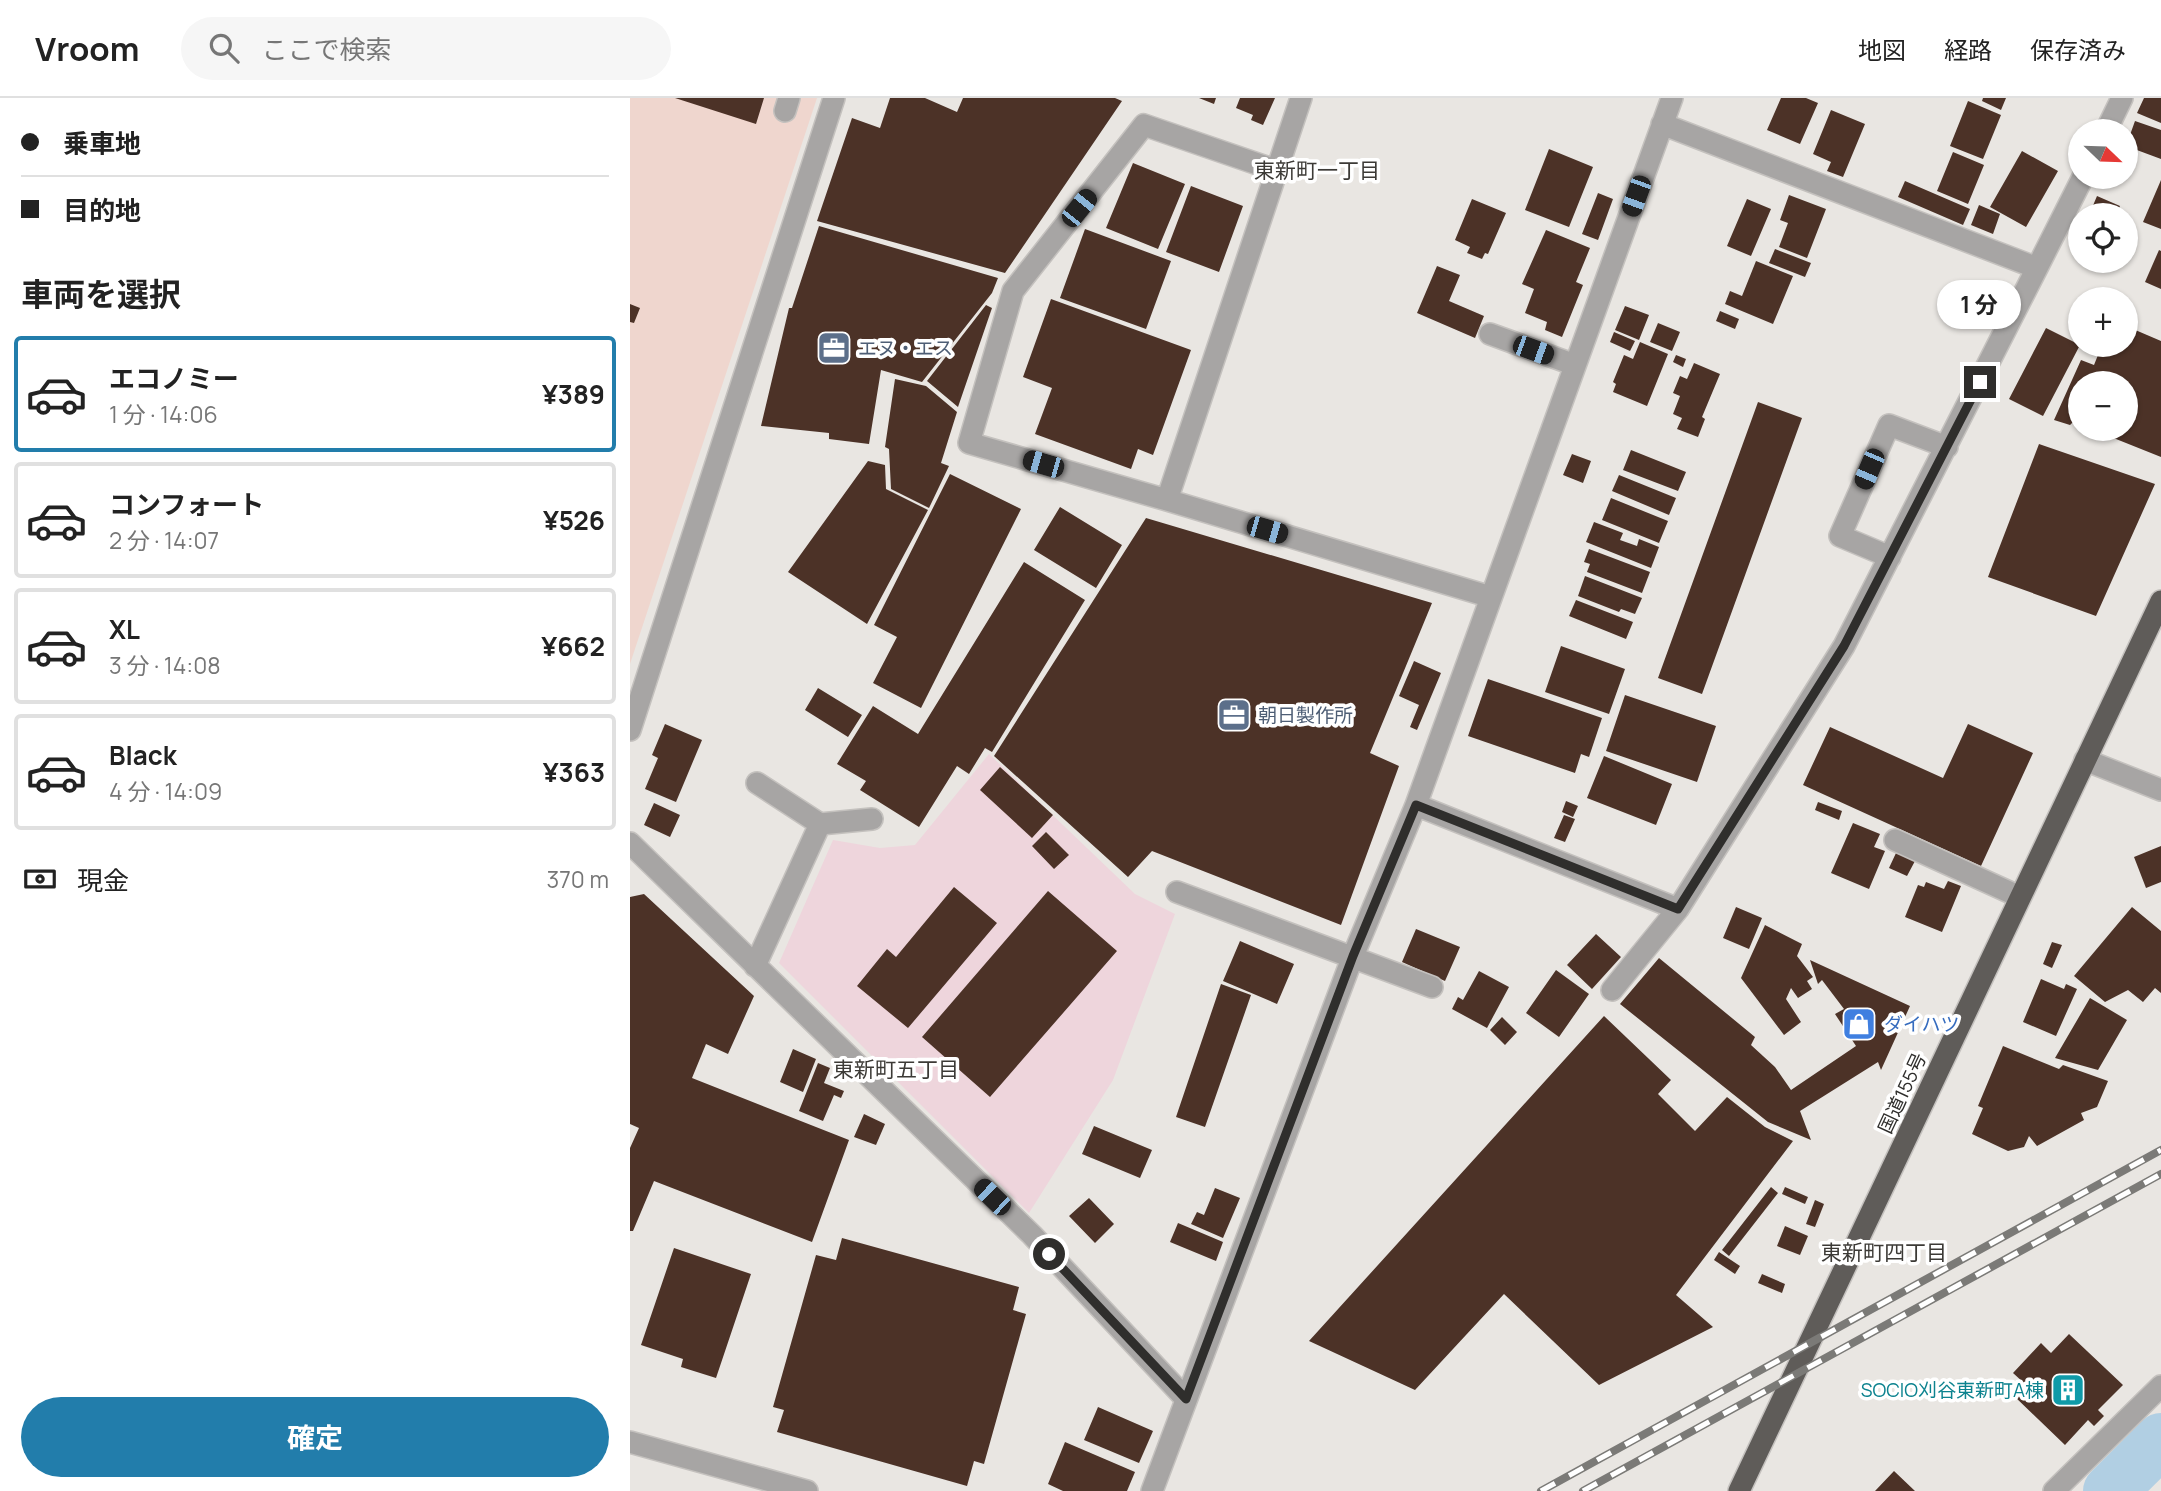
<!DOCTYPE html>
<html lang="ja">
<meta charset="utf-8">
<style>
:root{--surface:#fff;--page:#f6f6f6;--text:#222;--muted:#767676;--line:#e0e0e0;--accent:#227dab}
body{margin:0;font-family:Manrope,"Noto Sans JP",sans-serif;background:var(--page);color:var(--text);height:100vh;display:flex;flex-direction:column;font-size:26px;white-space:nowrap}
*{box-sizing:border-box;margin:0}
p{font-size:23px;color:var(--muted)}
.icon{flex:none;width:38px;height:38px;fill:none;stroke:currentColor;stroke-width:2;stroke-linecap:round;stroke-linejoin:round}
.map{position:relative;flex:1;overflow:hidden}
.side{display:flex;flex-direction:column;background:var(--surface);width:630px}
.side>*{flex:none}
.banner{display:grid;align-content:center;height:154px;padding:0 21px;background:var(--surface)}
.needle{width:46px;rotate:113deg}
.controls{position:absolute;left:1438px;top:21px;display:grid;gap:14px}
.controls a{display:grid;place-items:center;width:70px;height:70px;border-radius:50%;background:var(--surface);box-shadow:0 2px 5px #0004;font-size:35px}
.end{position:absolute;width:32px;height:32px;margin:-16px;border:9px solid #2f2e2c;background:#fff;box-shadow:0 0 0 4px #fff}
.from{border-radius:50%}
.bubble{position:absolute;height:49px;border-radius:24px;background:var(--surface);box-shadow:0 2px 5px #0004;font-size:23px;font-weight:700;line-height:49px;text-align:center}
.car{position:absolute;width:21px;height:42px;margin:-21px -10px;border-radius:9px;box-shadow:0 0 5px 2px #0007;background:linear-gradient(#222 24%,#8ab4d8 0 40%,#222 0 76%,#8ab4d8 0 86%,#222 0)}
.banner b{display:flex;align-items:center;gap:24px;height:66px;font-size:26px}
.banner b+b{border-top:2px solid var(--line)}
.banner i{width:18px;height:18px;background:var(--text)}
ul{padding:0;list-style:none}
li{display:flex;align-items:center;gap:21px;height:116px;margin:0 14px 10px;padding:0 7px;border:4px solid var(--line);border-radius:7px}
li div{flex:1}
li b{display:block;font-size:26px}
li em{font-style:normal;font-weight:700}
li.selected{border-color:var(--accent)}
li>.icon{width:63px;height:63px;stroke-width:1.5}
h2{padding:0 21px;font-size:32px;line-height:84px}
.pay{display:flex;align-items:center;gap:18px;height:77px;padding:0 21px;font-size:26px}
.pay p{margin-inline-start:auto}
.cta{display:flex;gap:14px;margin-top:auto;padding:14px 21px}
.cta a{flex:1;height:80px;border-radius:42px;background:var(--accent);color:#fff;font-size:28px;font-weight:700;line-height:80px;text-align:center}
header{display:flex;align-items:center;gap:42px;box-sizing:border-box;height:98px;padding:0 35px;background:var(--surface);border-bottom:2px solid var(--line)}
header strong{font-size:33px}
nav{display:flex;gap:38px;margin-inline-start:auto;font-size:24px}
.search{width:490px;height:63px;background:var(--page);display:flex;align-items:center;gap:18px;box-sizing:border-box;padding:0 24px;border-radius:38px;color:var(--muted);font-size:26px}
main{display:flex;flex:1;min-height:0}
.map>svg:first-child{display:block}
.commercial{fill:#eed5dc}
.industrial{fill:#efd6ce}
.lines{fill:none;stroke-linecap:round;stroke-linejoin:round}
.river{stroke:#b1cfe3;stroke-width:54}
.building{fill:#4c3227}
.minor-casing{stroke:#c4c1be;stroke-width:24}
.highway-casing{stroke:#c4c1be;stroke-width:24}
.minor{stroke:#a7a5a4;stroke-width:21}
.highway{stroke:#5f5c59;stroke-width:21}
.rail-casing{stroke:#7b7a77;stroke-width:8}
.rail{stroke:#fff;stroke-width:5;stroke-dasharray:16;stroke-linecap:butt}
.route{stroke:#2f2e2c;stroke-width:9}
.labels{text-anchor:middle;stroke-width:7;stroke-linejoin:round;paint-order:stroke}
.service-label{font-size:19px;fill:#4e5e75;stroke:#fff;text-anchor:start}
.shop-label{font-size:19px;fill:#366cbe;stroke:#fff;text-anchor:start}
.street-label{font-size:19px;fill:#2f2e2c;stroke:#fff}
.culture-label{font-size:19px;fill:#0d838f;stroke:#fff;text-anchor:end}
.neighbourhood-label{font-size:21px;fill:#3c3a36;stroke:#fff}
</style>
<header>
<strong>Vroom</strong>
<div class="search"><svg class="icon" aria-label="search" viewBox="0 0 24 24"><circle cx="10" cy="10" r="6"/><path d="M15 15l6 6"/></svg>ここで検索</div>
<nav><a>地図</a><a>経路</a><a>保存済み</a></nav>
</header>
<main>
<section class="side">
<div class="banner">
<b><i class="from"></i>乗車地</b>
<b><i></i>目的地</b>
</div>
<h2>車両を選択</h2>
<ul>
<li class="selected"><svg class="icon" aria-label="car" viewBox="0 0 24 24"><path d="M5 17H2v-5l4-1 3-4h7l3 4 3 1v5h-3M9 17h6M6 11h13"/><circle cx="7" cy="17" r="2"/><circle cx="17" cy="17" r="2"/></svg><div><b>エコノミー</b><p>1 分 · 14:06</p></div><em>¥389</em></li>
<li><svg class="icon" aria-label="car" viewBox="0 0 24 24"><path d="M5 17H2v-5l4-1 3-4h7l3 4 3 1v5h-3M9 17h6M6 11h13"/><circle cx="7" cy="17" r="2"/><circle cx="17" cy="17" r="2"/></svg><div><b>コンフォート</b><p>2 分 · 14:07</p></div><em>¥526</em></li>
<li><svg class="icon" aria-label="car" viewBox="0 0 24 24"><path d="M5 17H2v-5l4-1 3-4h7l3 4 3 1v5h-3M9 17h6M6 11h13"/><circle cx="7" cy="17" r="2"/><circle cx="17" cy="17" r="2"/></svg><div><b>XL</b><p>3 分 · 14:08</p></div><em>¥662</em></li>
<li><svg class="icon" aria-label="car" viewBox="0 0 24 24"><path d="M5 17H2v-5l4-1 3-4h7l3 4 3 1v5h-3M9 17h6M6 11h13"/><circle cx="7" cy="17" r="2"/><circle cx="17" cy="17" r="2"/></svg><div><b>Black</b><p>4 分 · 14:09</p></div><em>¥363</em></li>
</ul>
<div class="pay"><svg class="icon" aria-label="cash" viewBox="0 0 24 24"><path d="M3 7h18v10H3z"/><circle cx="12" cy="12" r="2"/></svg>現金<p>370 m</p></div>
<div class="cta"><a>確定</a></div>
</section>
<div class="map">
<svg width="1531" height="1393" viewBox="0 0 1531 1393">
<rect width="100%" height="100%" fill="#e9e6e2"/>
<path class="commercial" d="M359 656 505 796 545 816 483 982 399 1115 149 865 203 742 250 750 285 747Z"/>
<path class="industrial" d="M0 0H187L0 566Z"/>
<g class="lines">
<path class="river" d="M1480 1393 1531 1342"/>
</g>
<path class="building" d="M45 0H134L126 26Z
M260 0H295L327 14 333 0H485L492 3 375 175 187 123 222 20 250 30Z
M569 0H586L584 6Z
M610 0H645L633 27 621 22 623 17 606 10Z
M1151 0H1176L1188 5 1170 46 1137 32Z
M1353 0H1376L1371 12 1352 3Z
M1514 0H1531V25L1507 15Z
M1338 3 1371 17 1353 61 1320 48Z
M1201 12 1235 26 1213 79 1197 73 1201 64 1183 56Z
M1505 23 1531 32V61L1496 48Z
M919 51 963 69 939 129 895 112Z
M1392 53 1428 73 1396 129 1360 109Z
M1323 54 1354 67 1338 106 1307 93Z
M503 65 555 86 528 151 476 130Z
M1531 82V131L1513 124Z
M1275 83 1340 111 1333 127 1268 99Z
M561 88 613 108 589 174 536 154Z
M968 95 983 101 968 142 952 136Z
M1159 97 1196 111 1177 160 1149 149 1158 125 1150 122Z
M1467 98 1490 108 1486 117H1459Z
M842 101 876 115 858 156 855 155 852 161 837 155 840 149 825 142Z
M1117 101 1141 111 1121 158 1097 148Z
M1349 107 1370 116 1363 136 1341 127Z
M189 128 368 180 362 195 292 284 251 272 239 346 199 341V335L131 328 159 210H162Z
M455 131 541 163 516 231 430 200Z
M916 132 960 150 946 184 953 187 932 239 915 232 917 224 895 215 904 191 892 186Z
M1145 151 1181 165 1175 179 1139 165Z
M1529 152 1531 153V191L1515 184Z
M1126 163 1163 178 1143 226 1095 206 1100 193 1112 198Z
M807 168 830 177 819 203 854 218 845 240 787 215Z
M421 201 561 252 523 357 508 351 501 371 405 336 422 290 393 279Z
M0 206 10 210 4 225 0 224Z
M356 207 362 210 328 309 297 283Z
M995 208 1019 217 1009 242 985 232Z
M1090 213 1109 221 1105 231 1086 223Z
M1028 225 1050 234 1042 253 1020 244Z
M1496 228 1531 243V359L1461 331H1496V285H1451V327L1443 324 1440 327 1424 322 1451 262 1464 267 1472 247H1496Z
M1416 230 1450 247 1413 318 1379 301Z
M984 234 1005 243 1000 253 980 244Z
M1010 244 1038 256 1017 308 983 294 986 286 983 284 994 257 1003 261Z
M1046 257 1056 261 1053 269 1043 264Z
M1064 265 1090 276 1072 319 1075 321 1068 339 1047 331 1052 320 1043 316 1050 298 1043 295 1050 278 1057 281Z
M265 281 296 288 327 314 311 365 319 368 299 410 261 391 259 351 255 349Z
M1128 304 1172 320 1072 596 1028 580Z
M1409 346 1525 386 1466 518 1358 479Z
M1001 352 1056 374 1048 393 993 372Z
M942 356 961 363 953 385 933 377Z
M238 363 255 367 256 391 298 412 237 526 158 474Z
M320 376 391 411 291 610 243 585 267 539 244 527Z
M989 377 1046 400 1039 417 982 393Z
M981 400 1038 423 1029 445 972 422Z
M430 409 492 447 466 490 404 452Z
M516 420 802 505 740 655 769 668 711 827 522 753 498 779 364 658Z
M964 424 993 435 990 442 1007 448 1009 441 1029 449 1021 470 956 444Z
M959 451 1020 474 1012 495 957 474 960 466 954 464Z
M394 464 455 502 362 654 355 650 339 676 327 668 289 729 230 692 236 683 207 666 243 608 288 636Z
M955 478 1012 500 1005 516 991 511 989 514 948 498Z
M946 502 1003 524 996 541 939 518Z
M931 548 995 571 979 616 915 594Z
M784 563 811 575 787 632 780 629 789 607 769 598Z
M858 581 972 620 959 659 951 656 945 675 838 638Z
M188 590 232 617 218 639 175 612Z
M995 597 1086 628 1067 684 976 653Z
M35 626 72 642 46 704 15 691 28 660 22 657Z
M1338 626 1403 655 1351 768 1173 687 1200 629 1313 680Z
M974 658 1042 686 1026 727 957 700Z
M370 669 423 717 402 740 350 692Z
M936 703 948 708 943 719 932 714Z
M1188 704 1212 713 1209 722 1185 712Z
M24 705 50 717 40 739 14 727Z
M934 717 945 721 935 744 924 740Z
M1223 725 1250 736 1244 749 1255 753 1239 791 1201 775Z
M416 734 439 757 424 771 402 748Z
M1531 748V784L1516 790 1504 759Z
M1266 755 1285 763 1277 778 1259 770Z
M1318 783 1331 788 1312 834 1275 819 1288 787 1294 789 1296 784 1314 791Z
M324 789 367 825 278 930 227 888 257 851 266 859Z
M418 793 487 853 360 999 292 939Z
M14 796 124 898 98 956 76 946 62 980 219 1042 182 1144 24 1083 3 1133H0V1050L9 1030 0 1026V799Z
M1106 809 1132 820 1119 851 1093 840Z
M1502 809 1531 833V895L1525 890 1513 904 1498 892 1475 904 1444 878Z
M1135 827 1172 846 1167 858 1183 879 1177 883 1182 891 1168 900 1161 890 1156 901 1171 924 1154 937 1111 880Z
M786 831 830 849 815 883 772 864Z
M966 836 991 859 962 891 937 867Z
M610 843 664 866 647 906 593 883Z
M1422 844 1432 847 1422 870 1413 866Z
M1029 860 1125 939 1121 947 1145 969 1161 992 1226 948 1205 916 1214 911 1192 882 1188 886 1180 862 1280 908 1251 972 1248 964 1170 1013 1181 1042 1138 1024 990 906Z
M926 872 959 896 929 939 896 915Z
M849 873 879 889 857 930 822 911 828 899 833 902Z
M1411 881 1434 891 1436 886 1447 891 1426 938 1393 924Z
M591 886 621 897 575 1029 546 1019Z
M1460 900 1497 922 1468 972 1425 960Z
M974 918 1041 982 1028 996 1065 1033 1097 999 1135 1029 1163 1043 1046 1197 1083 1229 969 1287 874 1196 785 1292 679 1243Z
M872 919 887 934 875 947 860 932Z
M1373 948 1429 971 1433 967 1478 983 1467 1009 1451 1015 1454 1022 1407 1048 1399 1038 1394 1049 1378 1053 1342 1036 1353 1010 1348 1008Z
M163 951 186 961 173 994 150 984Z
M188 965 200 970 194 985 214 993 211 1000 204 997 193 1023 169 1013Z
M234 1016 255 1026 246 1047 224 1039Z
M464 1028 522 1052 510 1080 452 1056Z
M1141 1089 1148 1095 1099 1158 1092 1152Z
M1155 1089 1178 1099 1175 1106 1152 1096Z
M585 1090 610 1100 593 1140 561 1126 567 1114 574 1117Z
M459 1100 484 1126 465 1145 439 1118Z
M1185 1102 1194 1106 1185 1129 1176 1126Z
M548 1125 593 1144 586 1163 540 1144Z
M1155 1128 1178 1138 1170 1157 1147 1148Z
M212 1140 389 1189 383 1212 396 1216 354 1366 344 1363 337 1388 147 1334 154 1312 143 1309 186 1157 206 1162Z
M44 1150 121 1176 86 1280 51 1269 53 1261 11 1247Z
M1089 1154 1110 1168 1105 1176 1084 1162Z
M1132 1176 1155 1186 1152 1195 1128 1185Z
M1439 1236 1493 1287 1468 1312 1474 1318 1464 1328 1458 1322 1435 1347 1383 1297 1394 1285 1383 1275 1411 1245 1421 1255Z
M468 1309 523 1333 509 1365 454 1342Z
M435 1344 505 1374 497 1393H433L418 1386Z
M1264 1373 1285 1393H1245Z"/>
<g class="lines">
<defs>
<path id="minor" d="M671 0 537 402 861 499
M155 13 159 0
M1032 26 1407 170 1453 79
M1476 33 1492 0
M860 236 945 267
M537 402 339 345 383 193 514 27 645 72
M1260 459 1210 438 1259 327 1317 349
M0 632 204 0
M1455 662 1531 692
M127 685 190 726 242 721
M786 707 1048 811 1214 548 1407 170
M1265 742 1390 799
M0 745 402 1137 556 1301
M547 794 802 889
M125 868 190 726
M982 892 1048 811
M0 1344 177 1393
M522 1393 723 858 786 707 1042 0
M1424 1393 1531 1288"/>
<path id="highway" d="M1109 1393 1531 503"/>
</defs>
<use href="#minor" class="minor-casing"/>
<use href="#highway" class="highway-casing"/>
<use href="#minor" class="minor"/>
<use href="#highway" class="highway"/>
<defs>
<path id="rail" d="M911 1393 1531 1052
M953 1393 1531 1076"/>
</defs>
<use href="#rail" class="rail-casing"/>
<use href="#rail" class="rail"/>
</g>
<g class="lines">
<path class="route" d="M419 1156 556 1301 723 858 786 707 1048 811 1214 548 1350 284"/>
</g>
<defs>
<symbol id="office-square" viewBox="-11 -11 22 22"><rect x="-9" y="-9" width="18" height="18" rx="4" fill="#5c6f8a" stroke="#fff"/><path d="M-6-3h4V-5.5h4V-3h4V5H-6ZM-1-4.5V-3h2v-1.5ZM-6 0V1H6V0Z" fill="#fff"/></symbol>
<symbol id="shop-square" viewBox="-11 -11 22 22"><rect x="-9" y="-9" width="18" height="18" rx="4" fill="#3f7fe0" stroke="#fff"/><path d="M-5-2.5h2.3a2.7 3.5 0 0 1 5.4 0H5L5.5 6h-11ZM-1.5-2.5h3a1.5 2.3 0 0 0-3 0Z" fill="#fff"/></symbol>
<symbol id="building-square" viewBox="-11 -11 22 22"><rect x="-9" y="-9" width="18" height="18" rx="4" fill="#0f9aa8" stroke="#fff"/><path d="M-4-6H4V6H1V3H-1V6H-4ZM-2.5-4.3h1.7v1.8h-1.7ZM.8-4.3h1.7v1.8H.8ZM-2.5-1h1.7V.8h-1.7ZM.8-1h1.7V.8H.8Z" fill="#fff"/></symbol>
</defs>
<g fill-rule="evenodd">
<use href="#office-square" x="185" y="231" width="38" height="38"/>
<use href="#office-square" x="585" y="598" width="38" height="38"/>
<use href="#shop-square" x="1210" y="907" width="38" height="38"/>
<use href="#building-square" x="1419" y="1273" width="38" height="38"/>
</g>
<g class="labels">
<g class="service-label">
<text x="228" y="257">エヌ・エス</text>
<text x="628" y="624">朝日製作所</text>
</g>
<g class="shop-label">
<text x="1254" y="933">ダイハツ</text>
</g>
<g class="street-label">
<text transform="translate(1272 995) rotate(-65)" y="7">国道155号</text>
</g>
<g class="culture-label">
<text x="1414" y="1299">SOCIO刈谷東新町A棟</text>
</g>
<g class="neighbourhood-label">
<text x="687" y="80">東新町一丁目</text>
<text x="266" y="979">東新町五丁目</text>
<text x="1254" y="1162">東新町四丁目</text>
</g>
</g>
</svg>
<div class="controls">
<a><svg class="needle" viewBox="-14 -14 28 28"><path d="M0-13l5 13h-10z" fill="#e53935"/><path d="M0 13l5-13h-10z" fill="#767676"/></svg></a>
<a><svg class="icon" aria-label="locate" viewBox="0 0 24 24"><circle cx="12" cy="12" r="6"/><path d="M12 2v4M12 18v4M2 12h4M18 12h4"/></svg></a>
<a>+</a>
<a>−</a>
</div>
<i class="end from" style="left:419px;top:1156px"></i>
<i class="end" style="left:1350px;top:284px"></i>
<div class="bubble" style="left:1307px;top:182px;width:84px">1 分</div>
<i class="car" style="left:1006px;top:98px;rotate:200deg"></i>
<i class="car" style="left:449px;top:110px;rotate:39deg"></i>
<i class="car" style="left:903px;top:252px;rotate:110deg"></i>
<i class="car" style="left:413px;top:366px;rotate:286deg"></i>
<i class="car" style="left:1239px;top:371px;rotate:203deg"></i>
<i class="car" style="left:637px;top:432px;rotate:106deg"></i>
<i class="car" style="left:362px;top:1099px;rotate:314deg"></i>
</div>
</main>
